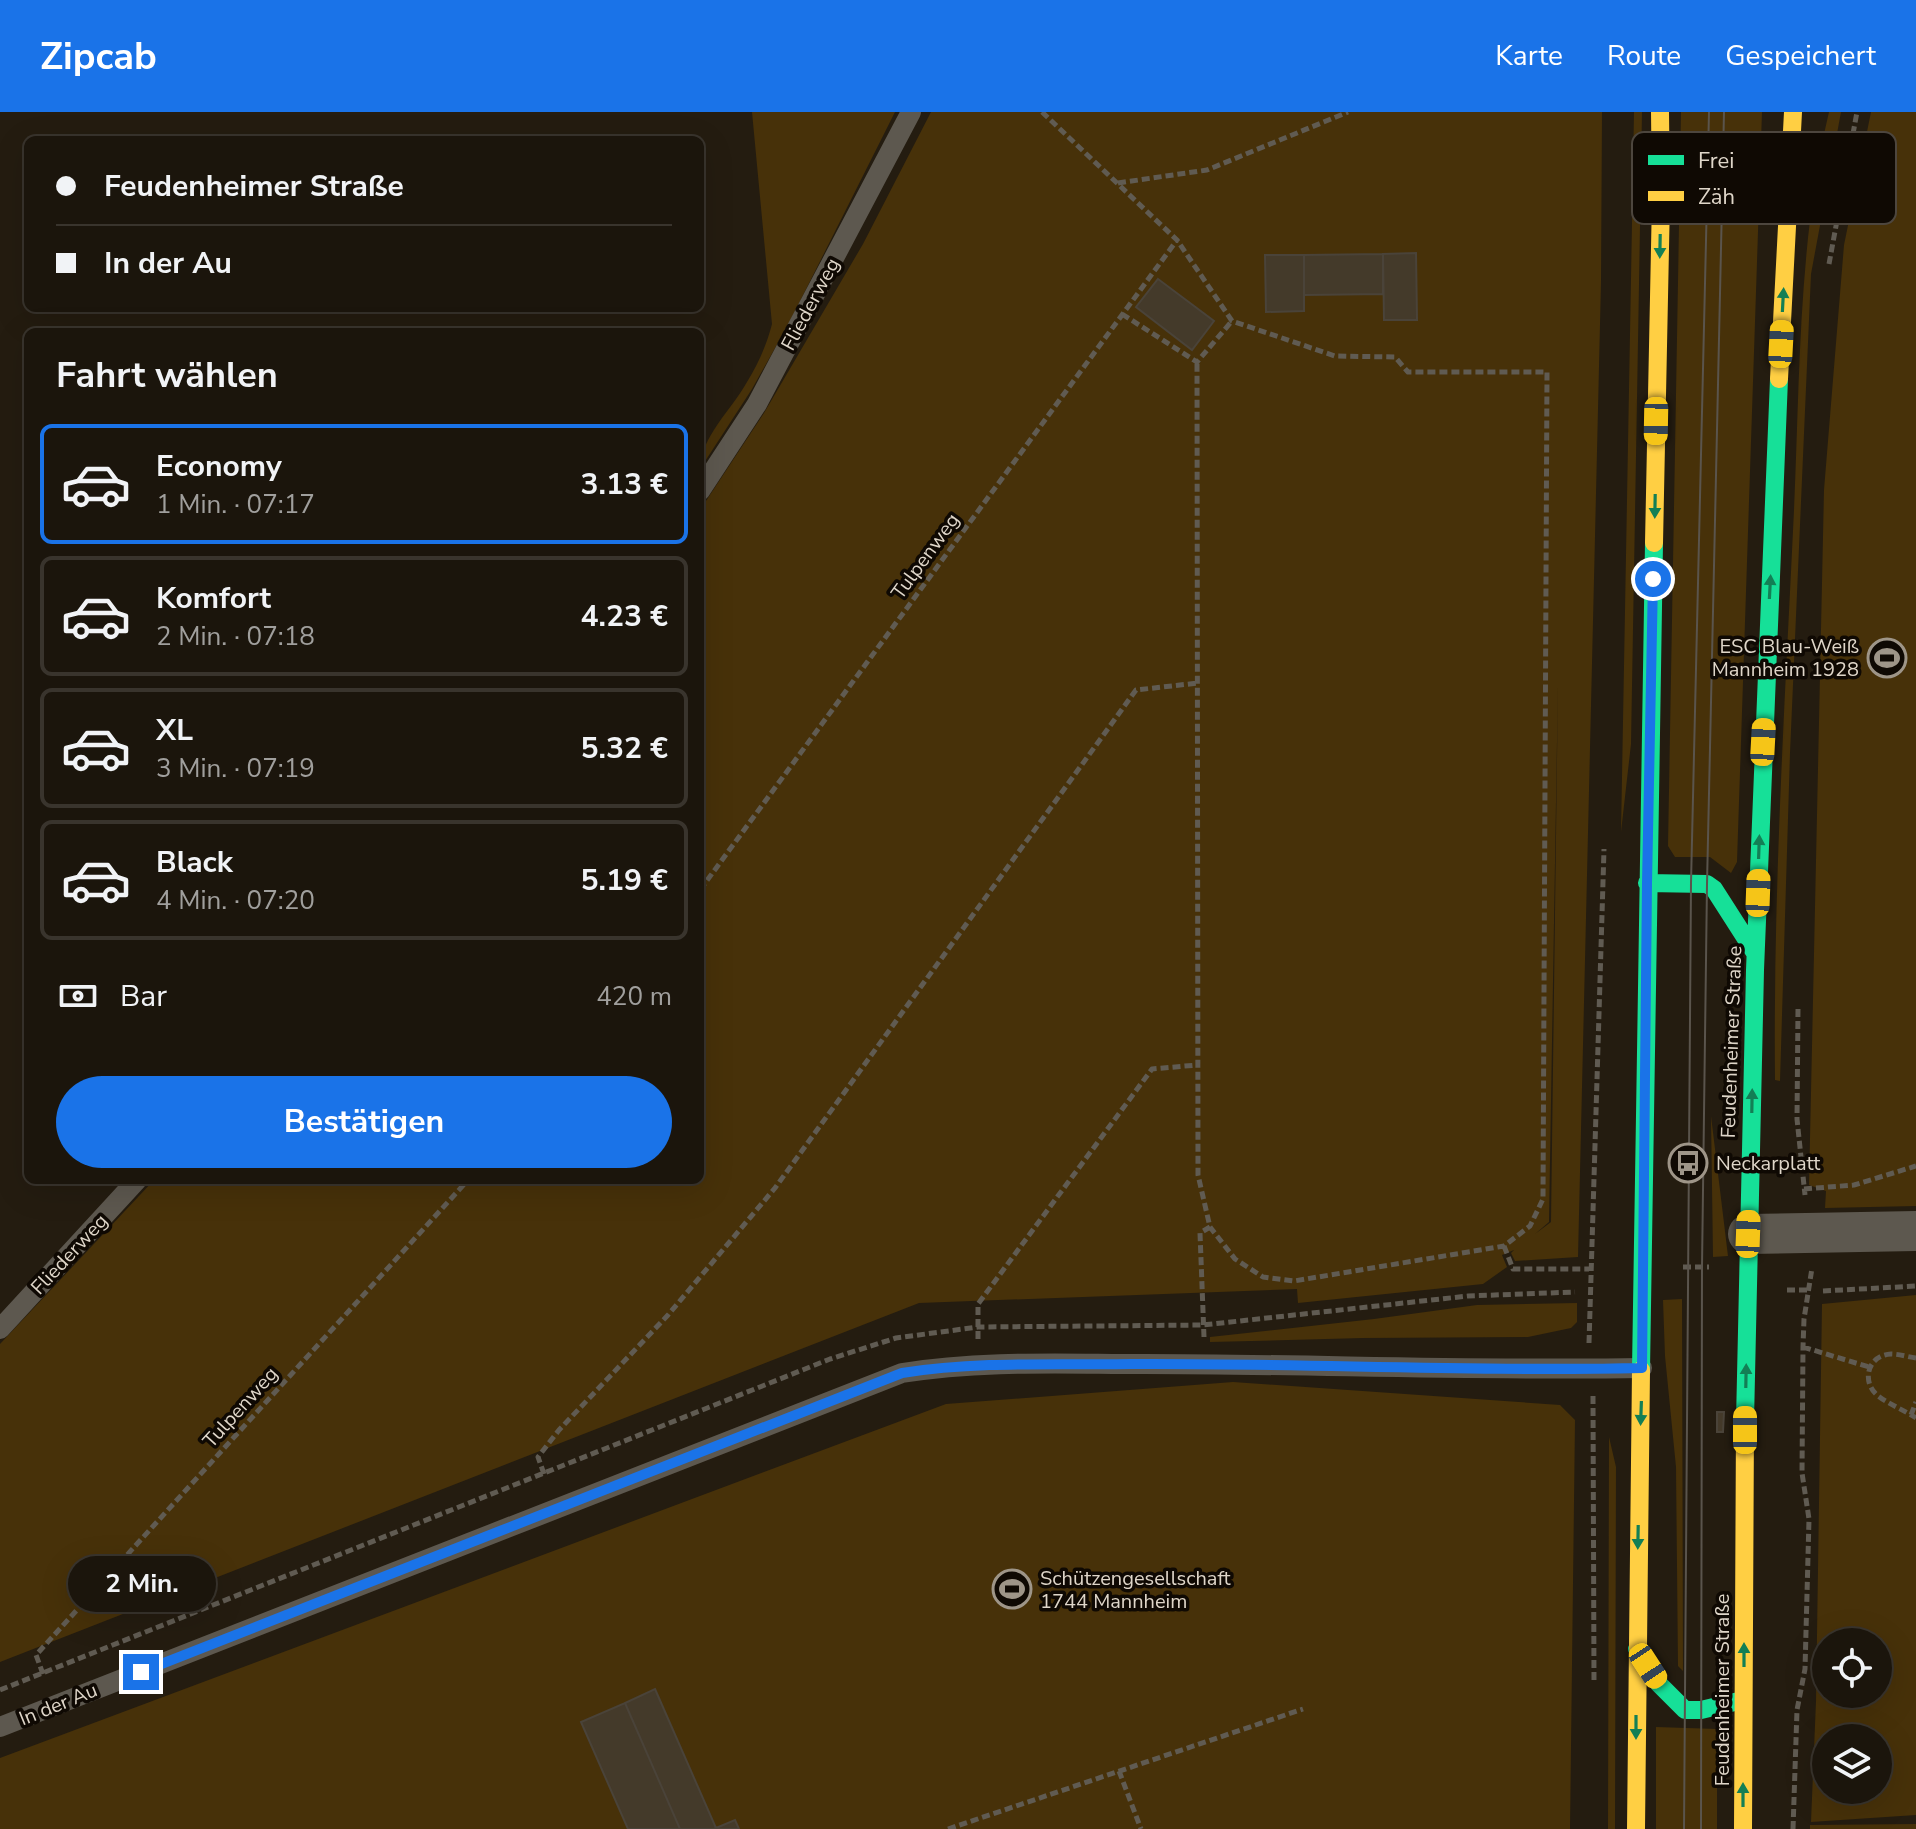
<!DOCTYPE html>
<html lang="de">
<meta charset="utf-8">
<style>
:root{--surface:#1b150c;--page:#28221a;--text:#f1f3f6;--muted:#a09f9d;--line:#39342d;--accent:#1a73e8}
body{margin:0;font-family:"Nunito Sans",sans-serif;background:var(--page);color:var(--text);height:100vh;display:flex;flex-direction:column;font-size:30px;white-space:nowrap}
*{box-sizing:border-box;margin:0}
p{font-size:26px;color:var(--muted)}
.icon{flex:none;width:44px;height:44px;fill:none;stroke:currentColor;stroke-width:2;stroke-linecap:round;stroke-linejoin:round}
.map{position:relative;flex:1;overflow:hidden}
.drawer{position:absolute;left:24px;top:216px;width:680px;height:856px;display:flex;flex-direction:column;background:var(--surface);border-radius:12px;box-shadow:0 8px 32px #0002,0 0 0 2px var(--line)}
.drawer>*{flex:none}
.guide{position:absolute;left:24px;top:24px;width:680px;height:176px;border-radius:12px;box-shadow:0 8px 32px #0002,0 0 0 2px var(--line);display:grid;align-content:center;height:176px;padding:0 32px;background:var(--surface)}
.controls{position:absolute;left:1812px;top:1516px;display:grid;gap:16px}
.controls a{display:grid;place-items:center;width:80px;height:80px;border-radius:50%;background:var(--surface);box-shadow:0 8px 32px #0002,0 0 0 2px var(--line);font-size:40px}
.end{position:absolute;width:36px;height:36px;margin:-18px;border:10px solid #1a73e8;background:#fff;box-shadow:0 0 0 4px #fff}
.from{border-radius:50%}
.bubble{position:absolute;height:56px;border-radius:28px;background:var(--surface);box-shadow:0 8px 32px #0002,0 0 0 2px var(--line);font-size:26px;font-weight:700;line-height:56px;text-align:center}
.car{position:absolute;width:24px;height:48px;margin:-24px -12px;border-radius:10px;box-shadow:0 0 6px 2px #0007;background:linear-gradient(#f5c518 24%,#345 0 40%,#f5c518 0 76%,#345 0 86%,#f5c518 0)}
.guide b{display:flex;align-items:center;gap:28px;height:76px;font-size:30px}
.guide b+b{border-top:2px solid var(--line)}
.guide i{width:20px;height:20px;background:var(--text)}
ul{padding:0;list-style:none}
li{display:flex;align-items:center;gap:24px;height:120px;margin:0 16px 12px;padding:0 16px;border:4px solid var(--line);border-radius:12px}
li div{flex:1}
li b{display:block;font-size:30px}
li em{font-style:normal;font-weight:700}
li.selected{border-color:var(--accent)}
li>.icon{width:72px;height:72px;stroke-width:1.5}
h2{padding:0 32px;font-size:36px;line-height:96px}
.pay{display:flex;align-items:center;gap:20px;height:88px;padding:0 32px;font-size:30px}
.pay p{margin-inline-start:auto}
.primary-button{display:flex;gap:16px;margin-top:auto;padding:16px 32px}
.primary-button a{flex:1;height:92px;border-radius:48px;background:var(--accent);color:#fff;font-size:32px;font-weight:700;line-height:92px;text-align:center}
header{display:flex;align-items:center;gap:48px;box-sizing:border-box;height:112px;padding:0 40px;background:var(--accent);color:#fff}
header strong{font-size:38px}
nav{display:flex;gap:44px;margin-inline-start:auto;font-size:28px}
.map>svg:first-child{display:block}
.green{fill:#473109;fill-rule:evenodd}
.building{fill:#443a2a;stroke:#4a4339;stroke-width:2}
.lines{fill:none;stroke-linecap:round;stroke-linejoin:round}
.path{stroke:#605b52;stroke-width:5;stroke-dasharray:8 4;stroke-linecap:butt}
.lane{stroke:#5d584f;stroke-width:20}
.street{stroke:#5d584f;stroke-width:40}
.fast{stroke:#16e098;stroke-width:18}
.slow{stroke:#ffcf43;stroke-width:18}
.tram{stroke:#5a544c;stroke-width:2}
.oneway{fill:#137f55}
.route{stroke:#1a73e8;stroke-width:10}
.labels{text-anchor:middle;stroke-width:7;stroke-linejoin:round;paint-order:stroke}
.street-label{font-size:20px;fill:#dfd6c9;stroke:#0f0903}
.poi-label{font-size:20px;fill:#dfd6c9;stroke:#0f0903;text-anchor:start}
.key{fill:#0f0903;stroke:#4d463e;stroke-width:2}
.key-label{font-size:22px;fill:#dfd6c9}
</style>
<header>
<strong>Zipcab</strong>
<nav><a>Karte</a><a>Route</a><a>Gespeichert</a></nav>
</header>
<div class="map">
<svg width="1916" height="1717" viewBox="0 0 1916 1717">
<rect width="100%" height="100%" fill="#241c10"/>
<path class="green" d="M752 0H895L789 211 752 277 700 357C700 326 732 297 747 270 758 252 767 232 772 212Z
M931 0H1602L1601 170 1578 1145 1515 1149 1511 1141 1514 1138 1502 1143 1507 1155 1483 1172 1298 1191 1297 1177 919 1191 0 1550V1232L154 1068H700V398L764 301 863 132ZM1558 570 1551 1110 1535 1122 1549 1110Z
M1634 0H1642L1631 632 1621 720Z
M1681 0H1762L1737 750 1731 761 1710 745H1675L1668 734Z
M1829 0H1841L1811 162 1790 641 1780 969 1775 968C1773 779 1785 588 1794 398 1800 265 1798 130 1829 0Z
M1871 0H1916V1094L1825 1096 1826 1079 1809 1073 1824 378 1844 133Z
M1711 1004 1728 1144 1713 1145Z
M1916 1183V1703L1811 1710 1816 1589 1822 1192ZM1826 1530H1878V1582H1826ZM1826 1626H1878V1678H1826Z
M1682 1187 1683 1559 1678 1554 1676 1355 1665 1244 1663 1188Z
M1577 1191V1210L1571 1216 1528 1225 1363 1226 1210 1230V1225L1374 1207 1477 1193Z
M1233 1270 1560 1293 1575 1308 1570 1717H0V1646L946 1292Z
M1609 1325 1616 1355 1615 1717H1608Z
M1656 1615 1717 1617V1717H1656Z
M1916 1712V1717H1810V1713Z"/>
<path class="building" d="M1416 141 1417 208H1384L1383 142Z
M1383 142V182L1304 183V143Z
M1265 143H1304V199L1266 200Z
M1158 167 1214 209 1192 238 1136 195Z
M1717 1300H1724L1723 1320H1717Z
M655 1577 716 1716 714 1717H680L625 1591Z
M625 1591 680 1717H628L581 1610Z
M735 1708 739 1717H714L716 1716Z"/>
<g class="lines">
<path class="path" d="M1042 0 1177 128 1232 209 1335 244 1395 245 1408 260H1547L1543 1087 1530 1114 1504 1134 1294 1169 1263 1165 1235 1147 1210 1115 1198 1063 1197 250
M1118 71 1207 58 1348 0
M1829 152 1857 0
M1122 202 1197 250 1232 209
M700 778 1177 128
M1798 897 1797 1007 1805 1083
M1804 1077 1854 1073 1916 1054
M1504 1134 1513 1157H1589
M1683 1155H1709
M1787 1178H1809
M1823 1179 1916 1174
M1204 1225 1200 1121 1210 1115
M978 1227V1192L1152 957 1197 953
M1589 1231 1604 737
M1803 1235 1869 1255
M1916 1246C1908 1245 1899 1242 1891 1242 1868 1243 1861 1269 1877 1283 1888 1292 1904 1298 1916 1306
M1593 1284 1594 1570
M1911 1303 1916 1290
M544 1362 538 1345 559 1318 668 1203 775 1076 1136 578 1198 571
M43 1562 36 1543 468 1068
M0 1578 830 1247 896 1226 978 1215 1203 1213 1468 1184 1575 1180
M1119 1659 1141 1717
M948 1717 1303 1597
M1793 1717 1797 1598 1805 1557 1809 1407 1802 1361 1803 1235 1804 1207 1812 1156"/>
<path class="lane" d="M700 379 757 292 911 0
M0 1217 137 1068
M0 1615 902 1261C982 1248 1064 1252 1144 1252 1310 1252 1476 1259 1642 1256"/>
<path class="street" d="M1748 1122 1916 1119"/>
<path class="fast" d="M1647 771 1707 772 1714 777 1755 841
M1641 1258 1654 431
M1745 1309 1755 858 1779 267
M1637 1537 1659 1572 1685 1598H1701L1743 1588"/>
<path class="slow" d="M1779 267 1793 0
M1654 431 1661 87 1660 0
M1636 1717 1641 1258
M1743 1717 1745 1309"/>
<path class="tram" d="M1684 1717 1691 771 1709 0
M1701 1717 1702 1155 1707 772 1724 0"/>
</g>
<defs><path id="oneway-solid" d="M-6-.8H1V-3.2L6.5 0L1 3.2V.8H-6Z" transform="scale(2)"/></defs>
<g class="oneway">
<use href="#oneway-solid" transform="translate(1660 134) rotate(91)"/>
<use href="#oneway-solid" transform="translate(1783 188) rotate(-87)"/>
<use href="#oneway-solid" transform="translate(1655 394) rotate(91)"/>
<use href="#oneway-solid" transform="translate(1770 475) rotate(-87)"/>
<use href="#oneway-solid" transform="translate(1759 735) rotate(-88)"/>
<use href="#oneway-solid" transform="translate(1752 989) rotate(-89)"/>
<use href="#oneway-solid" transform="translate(1746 1264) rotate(-89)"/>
<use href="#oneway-solid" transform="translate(1641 1301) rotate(92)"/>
<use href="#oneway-solid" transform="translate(1638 1425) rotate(91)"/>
<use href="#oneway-solid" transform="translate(1744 1543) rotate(-90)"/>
<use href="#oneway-solid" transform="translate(1636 1615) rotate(90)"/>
<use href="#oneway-solid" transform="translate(1743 1683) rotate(-90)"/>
</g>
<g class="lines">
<path class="route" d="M141 1560 902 1261C978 1249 1055 1253 1132 1252 1302 1251 1472 1260 1642 1256L1647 771 1653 467"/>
</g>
<defs>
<symbol id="stadium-ring" viewBox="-11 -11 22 22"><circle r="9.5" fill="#0f0903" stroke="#9e9588" stroke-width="1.5"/><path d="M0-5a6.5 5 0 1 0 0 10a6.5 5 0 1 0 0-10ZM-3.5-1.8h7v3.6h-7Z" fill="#9e9588"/></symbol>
<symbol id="bus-ring" viewBox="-11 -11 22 22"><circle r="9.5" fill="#0f0903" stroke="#9e9588" stroke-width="1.5"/><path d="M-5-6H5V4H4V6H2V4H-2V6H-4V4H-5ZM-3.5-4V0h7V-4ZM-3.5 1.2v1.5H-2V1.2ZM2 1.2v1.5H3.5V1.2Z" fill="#9e9588"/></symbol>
</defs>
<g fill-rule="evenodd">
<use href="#stadium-ring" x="1865" y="524" width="44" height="44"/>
<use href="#bus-ring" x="1666" y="1029" width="44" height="44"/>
<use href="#stadium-ring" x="990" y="1455" width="44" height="44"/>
</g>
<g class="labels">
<g class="street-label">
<text transform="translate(810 192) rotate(-62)" y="7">Fliederweg</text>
<text transform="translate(925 444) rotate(-54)" y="7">Tulpenweg</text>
<text transform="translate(1731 930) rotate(-88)" y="7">Feudenheimer Straße</text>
<text transform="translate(69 1142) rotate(-47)" y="7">Fliederweg</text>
<text transform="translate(240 1295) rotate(-48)" y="7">Tulpenweg</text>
<text transform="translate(1722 1578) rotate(-90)" y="7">Feudenheimer Straße</text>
<text transform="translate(58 1592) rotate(-22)" y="7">In der Au</text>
</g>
<g class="poi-label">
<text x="1859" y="541" text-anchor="end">ESC Blau-Weiß<tspan x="1859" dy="23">Mannheim 1928</tspan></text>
<text x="1716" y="1058">Neckarplatt</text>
<text x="1040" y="1473">Schützengesellschaft<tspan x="1040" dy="23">1744 Mannheim</tspan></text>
</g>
</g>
<rect x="1632" y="20" width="264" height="92" rx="12" class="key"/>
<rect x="1648" y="43" width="36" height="10" fill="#16e098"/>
<rect x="1648" y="79" width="36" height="10" fill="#ffcf43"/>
<g class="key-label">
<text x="1698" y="56">Frei</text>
<text x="1698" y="92">Zäh</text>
</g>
</svg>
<div class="controls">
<a><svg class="icon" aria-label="locate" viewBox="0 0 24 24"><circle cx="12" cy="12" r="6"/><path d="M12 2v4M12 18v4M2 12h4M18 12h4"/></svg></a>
<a><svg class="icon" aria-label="layers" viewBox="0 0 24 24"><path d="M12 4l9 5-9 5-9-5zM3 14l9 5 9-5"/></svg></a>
</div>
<i class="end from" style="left:1653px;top:467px"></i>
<i class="end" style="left:141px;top:1560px"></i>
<div class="bubble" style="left:68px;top:1444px;width:148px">2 Min.</div>
<i class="car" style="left:1781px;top:232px;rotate:3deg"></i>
<i class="car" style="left:1656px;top:309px;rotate:181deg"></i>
<i class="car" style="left:1763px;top:630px;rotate:3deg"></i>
<i class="car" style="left:1758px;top:781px;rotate:2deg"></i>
<i class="car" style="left:1748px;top:1122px;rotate:2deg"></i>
<i class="car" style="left:1745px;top:1318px;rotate:0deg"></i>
<i class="car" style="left:1648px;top:1554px;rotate:147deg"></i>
<div class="guide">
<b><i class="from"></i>Feudenheimer Straße</b>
<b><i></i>In der Au</b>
</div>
<section class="drawer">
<h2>Fahrt wählen</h2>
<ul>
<li class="selected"><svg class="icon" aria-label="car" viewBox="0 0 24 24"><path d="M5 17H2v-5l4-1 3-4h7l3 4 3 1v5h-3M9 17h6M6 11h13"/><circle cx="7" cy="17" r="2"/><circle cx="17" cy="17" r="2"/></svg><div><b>Economy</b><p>1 Min. · 07:17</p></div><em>3.13 €</em></li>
<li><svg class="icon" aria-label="car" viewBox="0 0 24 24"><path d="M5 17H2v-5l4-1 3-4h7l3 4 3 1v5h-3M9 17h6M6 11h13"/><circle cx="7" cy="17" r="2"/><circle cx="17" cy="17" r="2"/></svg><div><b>Komfort</b><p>2 Min. · 07:18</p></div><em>4.23 €</em></li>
<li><svg class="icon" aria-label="car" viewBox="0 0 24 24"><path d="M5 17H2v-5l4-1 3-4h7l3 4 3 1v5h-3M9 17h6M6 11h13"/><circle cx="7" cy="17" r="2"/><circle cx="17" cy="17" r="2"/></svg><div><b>XL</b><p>3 Min. · 07:19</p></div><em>5.32 €</em></li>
<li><svg class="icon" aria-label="car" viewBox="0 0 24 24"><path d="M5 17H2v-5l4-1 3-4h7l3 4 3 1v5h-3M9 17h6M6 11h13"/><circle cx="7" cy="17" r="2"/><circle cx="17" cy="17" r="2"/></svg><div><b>Black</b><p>4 Min. · 07:20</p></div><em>5.19 €</em></li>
</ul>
<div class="pay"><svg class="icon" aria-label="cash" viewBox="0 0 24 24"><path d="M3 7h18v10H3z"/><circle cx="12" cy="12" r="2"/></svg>Bar<p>420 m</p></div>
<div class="primary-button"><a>Bestätigen</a></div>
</section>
</div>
